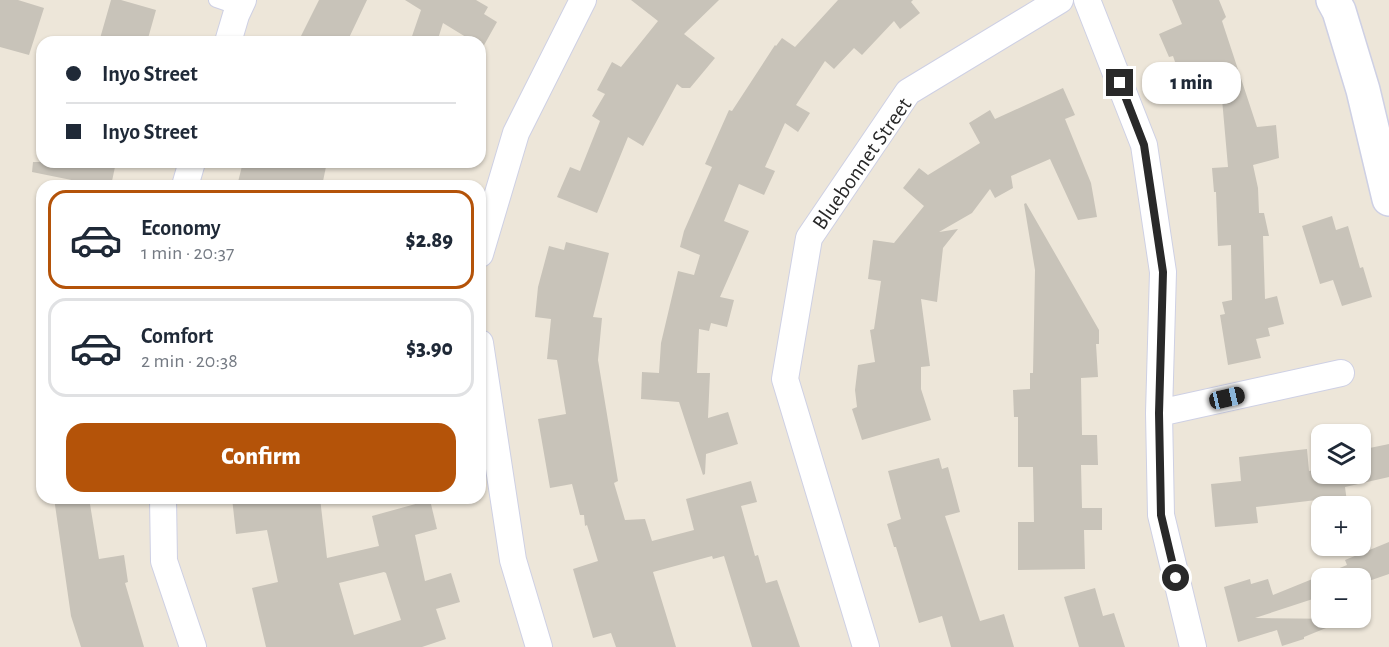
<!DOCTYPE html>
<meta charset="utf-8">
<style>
:root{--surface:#fff;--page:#f2f2f3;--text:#1f2937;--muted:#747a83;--line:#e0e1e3;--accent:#b45309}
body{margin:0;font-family:"Alegreya Sans",sans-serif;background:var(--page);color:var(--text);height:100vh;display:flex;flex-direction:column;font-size:22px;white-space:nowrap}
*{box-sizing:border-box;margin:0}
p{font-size:20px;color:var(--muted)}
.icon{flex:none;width:33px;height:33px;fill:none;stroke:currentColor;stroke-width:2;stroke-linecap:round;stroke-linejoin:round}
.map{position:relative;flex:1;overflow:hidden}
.side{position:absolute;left:36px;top:180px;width:450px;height:324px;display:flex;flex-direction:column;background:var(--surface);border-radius:18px;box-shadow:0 2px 4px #0004}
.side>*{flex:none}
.banner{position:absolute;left:36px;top:36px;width:450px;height:132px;border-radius:18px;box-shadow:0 2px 4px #0004;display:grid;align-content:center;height:132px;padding:0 30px;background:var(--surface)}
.buttons{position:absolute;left:1311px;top:424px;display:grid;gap:12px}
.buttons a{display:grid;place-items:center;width:60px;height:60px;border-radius:12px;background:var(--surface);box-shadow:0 2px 4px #0004;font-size:30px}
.end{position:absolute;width:27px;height:27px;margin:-14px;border:8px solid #292929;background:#fff;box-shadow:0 0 0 3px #fff}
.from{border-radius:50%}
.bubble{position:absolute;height:42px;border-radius:18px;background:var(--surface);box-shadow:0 2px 4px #0004;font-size:20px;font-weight:800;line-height:42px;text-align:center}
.car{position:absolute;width:18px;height:36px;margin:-18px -9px;border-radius:8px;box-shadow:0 0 4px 2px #0007;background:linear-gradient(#222 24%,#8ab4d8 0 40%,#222 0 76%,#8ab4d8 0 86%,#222 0)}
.banner b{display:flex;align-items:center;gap:21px;height:57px;font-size:22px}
.banner b+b{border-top:2px solid var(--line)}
.banner i{width:15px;height:15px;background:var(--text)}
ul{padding:10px 0 0;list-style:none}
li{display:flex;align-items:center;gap:18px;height:99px;margin:0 12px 9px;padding:0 18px;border:3px solid var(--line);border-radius:18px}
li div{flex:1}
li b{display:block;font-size:22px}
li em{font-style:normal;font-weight:800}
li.on{border-color:var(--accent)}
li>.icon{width:54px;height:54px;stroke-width:1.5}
.primary-button{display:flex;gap:12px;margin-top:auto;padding:12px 30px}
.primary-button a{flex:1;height:69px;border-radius:18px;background:var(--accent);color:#fff;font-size:24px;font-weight:800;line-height:69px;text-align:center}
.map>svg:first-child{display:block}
.building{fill:#c8c3b9;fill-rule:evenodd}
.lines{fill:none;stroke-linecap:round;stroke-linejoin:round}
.lane-casing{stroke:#ced0e4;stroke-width:16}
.street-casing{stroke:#ced0e4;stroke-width:28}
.secondary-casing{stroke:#ced0e4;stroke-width:36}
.lane{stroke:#fff;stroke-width:14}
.street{stroke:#fff;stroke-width:26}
.secondary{stroke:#fff;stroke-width:33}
.route{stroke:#292929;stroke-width:8}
.labels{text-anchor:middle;stroke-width:4.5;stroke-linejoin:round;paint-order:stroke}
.street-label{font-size:22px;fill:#292929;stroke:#fff}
</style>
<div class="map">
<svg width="1389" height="647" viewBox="0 0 1389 647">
<rect width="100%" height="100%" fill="#ede6d9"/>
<path class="building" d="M0 0H18L44 8 29 55 0 47Z
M111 0H121L156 10 147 42H99Z
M319 0H367L347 42H298Z
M405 0H476L488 7 484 14 497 22 483 47 480 45V42H474L443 23 437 42H410L421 10Z
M631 0H719L684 34 715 58 690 88H682L677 84 643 146 628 137 597 213 557 197 570 167 580 171 600 121 592 116 605 94 597 90 612 62 621 67 658 21Z
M838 0H913L911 2 920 13 900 29 894 21 862 55 854 48 834 69 825 61 796 105 810 113 798 132 785 123 765 167 775 171 764 195 739 184 724 221 749 231 720 297 734 300 727 327 711 323 709 331 699 329 697 373H710L708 418 728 412 738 444 706 454 705 474 703 475 679 402 641 399 642 372 659 373 661 343 678 271 694 275 700 255 680 247 684 231 712 167 705 164 729 110 732 111 775 45 776 46 782 38 795 47Z
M1172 0H1219L1226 17 1222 21 1257 127 1276 125 1279 158 1253 165 1258 188 1259 213H1264L1269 236H1263L1265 299 1277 296 1284 324 1268 328 1270 336 1256 339 1261 358 1228 365 1220 315 1225 314 1222 302 1232 300 1231 245 1218 246 1216 192H1214L1212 168 1228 167 1222 99 1217 101 1213 88 1187 97 1173 56 1169 57 1159 34 1182 24Z
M1063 88 1075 115 1065 119 1091 183 1097 217 1078 220 1050 159 1011 176 1013 188 995 198 990 189 972 213 939 232 958 229 943 248 937 302 921 299 930 366 921 367V389L931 420 862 440 852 409 857 407 855 390 858 365 875 362 870 330 874 329 881 281 868 279 873 240 894 243 924 206 903 188 919 168 928 175 980 143 969 123 990 110 995 119Z
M33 162H116L111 186H101L32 172Z
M243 162H327L322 186H237Z
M1026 203 1099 330V344H1096L1098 377 1081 378 1082 435H1097L1098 465H1081L1082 508H1102V530H1084L1085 569 1018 570V522H1034L1033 467H1018V417H1014L1013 390 1030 389V373H1033L1035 270 1024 204Z
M1332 216 1336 230 1348 226 1360 268 1363 267 1372 297 1342 306 1333 280 1320 284 1302 226Z
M566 242 609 253 593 317 602 318 598 360 618 481 614 483 625 520 645 519 652 541 694 530 686 499 751 481 757 502 741 506 755 556 758 555 766 583 777 580 800 647H752L724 556 713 559 712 556 653 572 676 647H616L611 633 593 638 573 569 598 561 587 525 585 526 584 515H580L572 484 550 488 538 419 566 414 557 360 547 359 551 319 535 317 538 287 549 246 564 250Z
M1389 444V477L1345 487 1347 502 1326 505 1325 499 1256 507 1258 523 1215 527 1211 484 1241 481 1239 457 1307 449 1309 471 1322 469V474H1360V450Z
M939 458 942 469 948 467 960 512 945 516 980 621 1004 614 1014 647H951L942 616 919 623 896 547H894L887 524 901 519 888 471Z
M54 498H89L99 559 124 555 128 582 125 583 144 647H81L71 616Z
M232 498H320L327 558 379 546 372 516 430 500 437 529 415 535 425 581 451 573 460 602 436 609 446 639 422 647H266L252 588 278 582 267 530 236 534ZM384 572 386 573 401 620 354 635 339 583Z
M1389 542V574L1360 584V579H1322V596L1255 618 1348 619 1304 637V639L1282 646 1277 630 1238 642 1224 587 1250 579 1251 584 1268 579 1273 595 1347 565 1345 560Z
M1095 588 1103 616 1114 613 1125 647H1079L1064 597Z"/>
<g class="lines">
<defs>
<path id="lane" d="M216 0 239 8"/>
<path id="street" d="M1087 0 1144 145 1163 272 1159 413 1161 515 1193 647
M228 42 236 15 243 0
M185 186 192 162
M480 254 516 133 583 0
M480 343 513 560 539 647
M1159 413 1341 373
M163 498 164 561 193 647
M866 647 785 379 809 238 908 92 1060 0"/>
<path id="secondary" d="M1333 0 1339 11 1363 90 1389 199"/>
</defs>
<use href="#lane" class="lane-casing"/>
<use href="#street" class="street-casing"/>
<use href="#secondary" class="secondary-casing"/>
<use href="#lane" class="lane"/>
<use href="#street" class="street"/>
<use href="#secondary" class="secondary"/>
</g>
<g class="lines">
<path class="route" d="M1120 83 1144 145 1163 272 1159 413 1161 515 1176 578"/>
</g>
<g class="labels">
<g class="street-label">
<text transform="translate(861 163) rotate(-55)" y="8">Bluebonnet Street</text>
</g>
</g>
</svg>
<div class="buttons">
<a><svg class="icon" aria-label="layers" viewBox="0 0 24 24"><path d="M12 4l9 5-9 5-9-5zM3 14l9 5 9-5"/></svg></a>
<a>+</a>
<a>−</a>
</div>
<i class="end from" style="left:1176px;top:578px"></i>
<i class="end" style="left:1120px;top:83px"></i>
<div class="bubble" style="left:1142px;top:62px;width:99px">1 min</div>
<i class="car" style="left:1227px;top:398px;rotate:77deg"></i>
<div class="banner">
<b><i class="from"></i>Inyo Street</b>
<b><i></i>Inyo Street</b>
</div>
<section class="side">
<ul>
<li class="on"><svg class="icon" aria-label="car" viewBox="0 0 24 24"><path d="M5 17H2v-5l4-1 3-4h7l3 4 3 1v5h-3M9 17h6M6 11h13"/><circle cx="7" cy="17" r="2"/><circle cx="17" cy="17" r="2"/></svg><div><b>Economy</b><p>1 min · 20:37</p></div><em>$2.89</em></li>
<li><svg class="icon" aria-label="car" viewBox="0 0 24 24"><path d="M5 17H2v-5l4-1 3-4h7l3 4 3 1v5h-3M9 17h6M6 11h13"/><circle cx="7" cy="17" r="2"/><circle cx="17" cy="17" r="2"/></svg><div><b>Comfort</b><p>2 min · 20:38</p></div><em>$3.90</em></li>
</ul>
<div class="primary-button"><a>Confirm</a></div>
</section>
</div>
